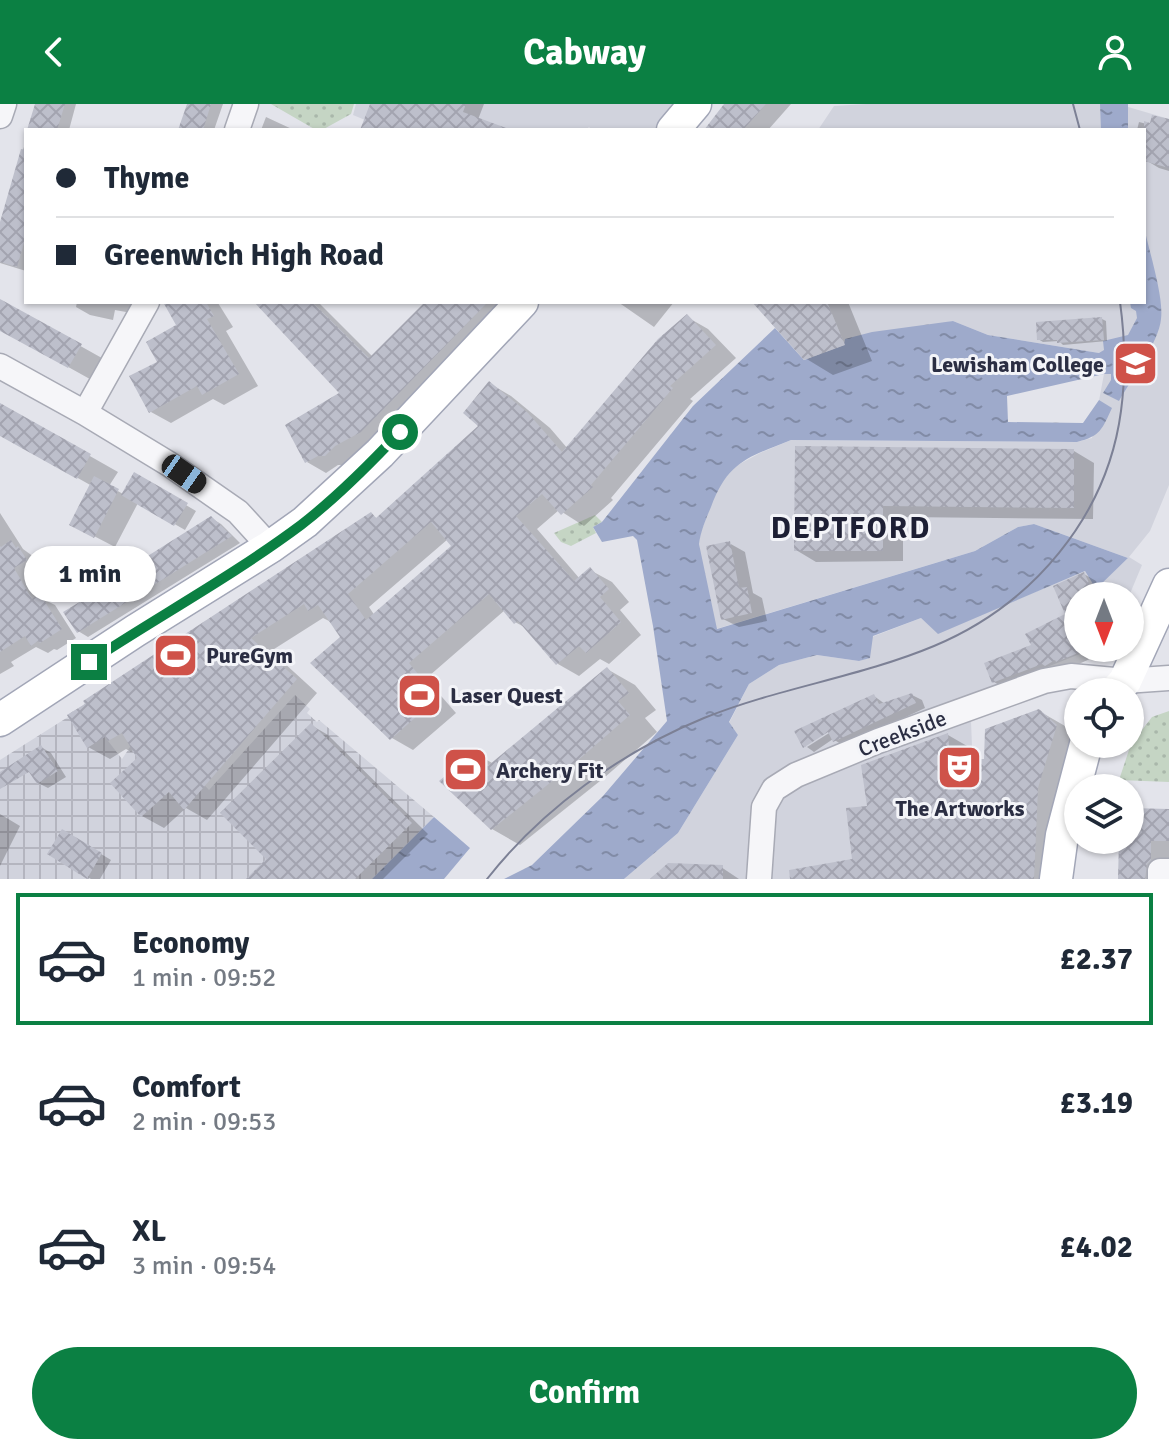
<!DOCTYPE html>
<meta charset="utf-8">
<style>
:root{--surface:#fff;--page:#f6f6f7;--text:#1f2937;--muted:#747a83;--line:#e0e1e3;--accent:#0b8043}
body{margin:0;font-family:Signika,sans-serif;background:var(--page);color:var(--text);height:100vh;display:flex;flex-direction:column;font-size:30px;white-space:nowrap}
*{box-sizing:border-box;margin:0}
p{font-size:26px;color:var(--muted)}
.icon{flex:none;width:44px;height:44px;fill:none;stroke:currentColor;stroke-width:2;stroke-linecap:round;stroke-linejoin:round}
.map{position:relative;height:775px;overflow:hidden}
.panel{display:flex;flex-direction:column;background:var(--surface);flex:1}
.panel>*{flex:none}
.hud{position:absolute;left:24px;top:24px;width:1122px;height:176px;border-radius:0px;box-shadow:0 2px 6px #0004;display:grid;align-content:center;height:176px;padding:0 32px;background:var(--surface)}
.needle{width:52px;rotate:180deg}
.buttons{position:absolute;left:1064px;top:478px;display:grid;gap:16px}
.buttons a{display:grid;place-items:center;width:80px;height:80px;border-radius:50%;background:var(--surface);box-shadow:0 2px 6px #0004;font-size:40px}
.end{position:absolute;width:36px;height:36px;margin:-18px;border:10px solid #0b8043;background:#fff;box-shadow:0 0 0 4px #fff}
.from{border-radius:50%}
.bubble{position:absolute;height:56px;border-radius:28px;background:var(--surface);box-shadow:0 2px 6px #0004;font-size:26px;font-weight:800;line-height:56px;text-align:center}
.car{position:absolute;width:24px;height:48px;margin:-24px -12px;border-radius:10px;box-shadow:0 0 6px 2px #0007;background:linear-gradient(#222 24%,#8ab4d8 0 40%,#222 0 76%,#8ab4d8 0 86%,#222 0)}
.hud b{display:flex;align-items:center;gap:28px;height:76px;font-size:30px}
.hud b+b{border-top:2px solid var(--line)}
.hud i{width:20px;height:20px;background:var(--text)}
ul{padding:14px 0 0;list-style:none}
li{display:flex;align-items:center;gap:24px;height:132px;margin:0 16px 12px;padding:0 16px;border:4px solid transparent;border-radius:0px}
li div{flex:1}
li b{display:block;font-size:30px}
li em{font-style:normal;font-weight:800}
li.selected{border-color:var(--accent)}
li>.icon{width:72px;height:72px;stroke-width:1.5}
.cta{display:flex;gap:16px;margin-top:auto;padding:16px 32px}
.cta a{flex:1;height:92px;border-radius:48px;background:var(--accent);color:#fff;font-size:32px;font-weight:800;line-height:92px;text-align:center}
header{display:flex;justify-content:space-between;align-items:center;height:104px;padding:0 32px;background:var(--accent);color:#fff;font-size:36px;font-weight:800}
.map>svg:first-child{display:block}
.built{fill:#d1d3dd}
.industrial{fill:url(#industrial-grid)}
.park{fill:url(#park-dots)}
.water{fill:url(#water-ripples)}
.shadow{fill:#0003;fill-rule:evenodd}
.building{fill:url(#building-cross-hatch);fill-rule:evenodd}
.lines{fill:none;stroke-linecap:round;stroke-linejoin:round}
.minor-casing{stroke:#a8aab5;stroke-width:27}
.major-casing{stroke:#a2a6b7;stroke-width:35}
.minor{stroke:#f6f6f9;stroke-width:24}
.major{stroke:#fff;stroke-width:32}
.tram{stroke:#7c8095;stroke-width:2}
.route{stroke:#0b8043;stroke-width:10}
.labels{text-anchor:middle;stroke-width:6;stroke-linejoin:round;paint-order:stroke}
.poi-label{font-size:22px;font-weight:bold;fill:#2b2e43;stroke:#f3f4f8;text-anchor:start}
.street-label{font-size:22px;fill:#2b2e43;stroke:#f3f4f8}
.district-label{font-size:30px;font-weight:bold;letter-spacing:2px;fill:#1d1f34;stroke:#f3f4f8}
</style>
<header><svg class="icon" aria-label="back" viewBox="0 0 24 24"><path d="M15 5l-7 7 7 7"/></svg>Cabway<svg class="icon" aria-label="person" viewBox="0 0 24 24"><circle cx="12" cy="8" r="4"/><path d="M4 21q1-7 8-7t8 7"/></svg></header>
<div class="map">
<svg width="1169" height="775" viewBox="0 0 1169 775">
<defs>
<pattern id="industrial-grid" width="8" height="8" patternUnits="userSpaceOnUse" patternTransform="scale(2)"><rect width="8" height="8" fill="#d1d3dd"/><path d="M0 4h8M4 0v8" fill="none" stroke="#b4b5bf"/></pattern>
<pattern id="park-dots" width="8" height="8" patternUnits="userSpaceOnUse" patternTransform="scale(2)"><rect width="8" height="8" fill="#c5d5c4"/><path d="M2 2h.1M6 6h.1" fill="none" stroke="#a9b7aa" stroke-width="1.8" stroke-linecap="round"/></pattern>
<pattern id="water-ripples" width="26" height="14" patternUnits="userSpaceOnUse" patternTransform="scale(2)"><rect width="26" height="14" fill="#9eaacb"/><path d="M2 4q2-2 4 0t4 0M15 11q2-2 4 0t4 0" fill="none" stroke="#818ba6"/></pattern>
<pattern id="building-cross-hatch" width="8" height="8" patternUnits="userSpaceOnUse" patternTransform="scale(2)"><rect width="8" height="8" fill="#bdbfcb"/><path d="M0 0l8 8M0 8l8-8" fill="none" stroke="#a3a4b0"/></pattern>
</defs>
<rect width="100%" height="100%" fill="#e3e4eb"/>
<path class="built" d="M356 0H676L655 26H592L589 23 586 26H389L353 11Z
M866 0H1118L1169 15V381L1150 427 1129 453 1142 461 1129 492H1078V544H1095L1027 571 970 590 977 775H624L678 729 738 631 729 619 749 580 779 561 817 551 859 557 869 554 872 533 921 514 938 529 1085 467 1096 484 1128 454 1034 420 1018 423 975 447 716 525 700 451 699 439 701 428 718 382 736 362 760 349 791 336 1077 338 1092 334 1104 270 1099 249 988 231 953 217 845 241 827 198H1144V26H818L834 2Z"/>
<path class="industrial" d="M295 591 310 605 307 609 317 618 319 616 434 713 372 775H0V656L68 613 67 611 85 600 105 633 122 655 136 634 157 631 209 686Z"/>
<path class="park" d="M271 0H354L351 10 322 26H316Z
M595 411 602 418 593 423 596 429 571 442 561 438 554 429Z
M1169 607V678L1119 676 1131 640 1152 613Z"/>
<path class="water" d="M1100 0H1128V26H1101Z
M1144 123C1149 147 1164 193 1161 215 1159 238 1131 276 1119 297L1103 289 1111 276V270H1104L1007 292 1008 318 1083 319 1099 296 1112 304C1102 325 1101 332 1077 338L791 336C749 353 728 357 711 403 706 415 701 426 699 440L717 525 975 447 1018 423 1034 420 1128 454 1096 485 1085 467 938 530 921 514 873 532 870 554 859 557 817 551 779 561 749 580 729 618 738 631 678 729 624 775H504L532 761 603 692 667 617 653 522 637 436 633 432 602 438 593 423 602 418 693 302 775 224 804 256 844 241 845 235 872 228 953 217 988 231 1099 249 1104 246 1103 237 1128 231 1137 214 1136 207 1131 204 1130 198H1144Z
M434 713 470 744 444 775H372Z"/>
<path class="shadow" d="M37 0H76L69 26H29Z
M189 0H223L214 26H180Z
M372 0H484L474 26H362Z
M728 0H791L768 26H707Z
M266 13 294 26H261Z
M1169 17V67L1159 64 1144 55V26H1137L1139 18 1151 21Z
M26 36V167L0 159V125Z
M0 197 109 258 97 279 0 225Z
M77 198H142L137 210 115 206 113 216 90 211 76 203Z
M179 198 218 199 233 223 226 227 258 282 224 301 213 295 171 319 151 308 160 259 179 222Z
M257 198H318L373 253 428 198H517L345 361H338L326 369 307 358 342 289Z
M618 198H674L654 223Z
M755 198H848L872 257 833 271 805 254Z
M687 213 708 225 736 254 690 295 693 297 611 394 613 396 584 422 559 406 537 425 580 475 590 466 612 478 629 498 620 506 641 531 609 560 600 555 579 572 558 560 528 525 515 518 505 506 429 572 438 583 435 585 456 609 413 646 392 634 343 533 331 518 323 514 271 547 317 589 207 716 186 704 164 724 142 712 139 655 134 646 131 648 126 645 110 655 88 643 371 411 378 415 481 322 489 279 511 292 550 324 568 345ZM448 435 454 442 375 512 369 503Z
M1102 215 1106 217 1107 237 1063 241 1059 237 1043 238 1038 235Z
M0 301 118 368 109 382 123 390 135 371 196 407 185 426 138 399 115 443 92 431V382L0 330Z
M797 344 1074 347 1094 359 1093 415 903 413V457L816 458 796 446Z
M0 409 23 445 34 453 41 465 28 474 39 493 55 501 76 534 57 546 54 545 48 549 36 543 11 558 14 562 0 570Z
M211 414 221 420 240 439 88 533 78 527Z
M729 439 745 448 753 489 762 494 767 517 739 523 723 515Z
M1084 470 1096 477 1103 492H1078V544H1114L1070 564 1006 585 994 578 1068 511Z
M607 565 635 581 656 606 645 614 657 628 605 673 520 741 492 725 476 650 494 660Z
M912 591 922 596 925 604 844 642 833 635 814 648 807 643 837 624 835 621 806 639V643L797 628 874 592 885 600Z
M1039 607 1065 622 1078 634 1060 775H808L855 757 870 703 863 662 948 631 974 646V657H986Z
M311 621 328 631 428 730 383 775H249L269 755Z
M41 643 51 649 66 673 48 684 38 679Z
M1130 706 1169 707V775H1120L1121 736H1130Z
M0 710 20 722 0 762Z
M63 727 111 756 100 775H91L49 750Z
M721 763 739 775H653Z"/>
<path class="building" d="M35 0H65L57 26H27Z
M187 0H211L203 26H178Z
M370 0H466L463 8 506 24 505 26H360Z
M724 0H766L743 26H704Z
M1152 11 1169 15V64L1144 57V17L1150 19Z
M21 45 26 46V132L17 163 0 158V118Z
M0 195 82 240 68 264 0 227Z
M163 198H206L214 212 207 215 239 270 202 291 197 282 149 309 129 272 157 258 146 238 176 221Z
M254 198H312L369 254 425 198H488L361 328 335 342 325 352H318L305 359 285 321 339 289Z
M752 198H827L845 241 804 256Z
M687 210 716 241 670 282 673 284 591 381 593 383 561 411 542 390 516 412 574 477 590 463 609 485 600 493 621 518 586 549 579 542 556 561 518 517 514 520 489 490 409 559 418 570 414 572 435 596 390 636 310 559 340 533 318 501 308 507 304 500 251 534 297 575 184 706 169 688 141 713 110 679 137 654 122 629 108 637 105 633 87 644 67 611 85 600 83 597 371 408 376 414 478 322 463 309 489 277 528 309 562 348 658 235ZM431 418 451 442 366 516 348 490Z
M1102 213 1104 236 1057 239V236H1037L1036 218Z
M0 299 91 350 77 375 0 332Z
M795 342 1074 345V404L883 402V447H794Z
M134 368 188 399 174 422 121 391Z
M94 372 119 385 94 434 69 421Z
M211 412 232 432 77 529 63 508 126 470 124 467Z
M11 436 16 444 18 442 27 456 14 464 32 495 40 490 62 525 40 539 38 537 31 542 25 532 0 548V442L1 443Z
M730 437 739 484 747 483 752 509 721 516 706 442Z
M1084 468 1095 492H1078V549L1056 558 1055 556 1045 562 1042 560 992 579 984 559 1031 541 1025 530 1065 510 1053 482Z
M607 563 629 589 618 597 630 611 576 658 491 726 439 677 475 647 489 661Z
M912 589 916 599 833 638 828 628 803 644 794 627 874 590 879 600Z
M1039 605 1057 621 1038 684 1034 775H790L789 766 852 755 846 704 867 702 861 661 948 629 950 656 984 655 985 625Z
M311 619 412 719 355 775H246L266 755 220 709Z
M41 641 58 667 37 680 29 668 0 685V668Z
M1130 704 1169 705V737H1151V756L1147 760 1145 775H1118L1119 736H1130Z
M62 725 102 749 87 775 47 750Z
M668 759 723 761V775H650Z"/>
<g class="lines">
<defs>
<path id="minor" d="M0 12 4 0
M237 26 246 0
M0 262 85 309 169 360 238 408 270 443
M85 309 147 198
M759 775 764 703 774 685 796 671 878 637 1044 577 1071 572 1125 577 1169 574
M1160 775V767H1169"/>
<path id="major" d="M673 26 695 0
M1115 588 1125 577 1169 481
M0 616 135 527 270 443 305 418 380 349 522 198
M1056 775 1062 731 1086 640"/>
</defs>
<use href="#minor" class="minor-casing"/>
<use href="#major" class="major-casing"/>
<use href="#minor" class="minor"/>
<use href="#major" class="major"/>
<path class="tram" d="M1073 0 1080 26
M487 775C542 705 621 648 704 614 778 584 860 573 934 542 1032 501 1107 413 1121 307 1126 270 1125 234 1120 198"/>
</g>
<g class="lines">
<path class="route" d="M89 558C159 512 234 471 301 421 336 394 369 361 400 328"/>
</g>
<defs>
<symbol id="university-square" viewBox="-11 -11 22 22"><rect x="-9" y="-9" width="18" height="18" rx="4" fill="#cf5249" stroke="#f3f4f8"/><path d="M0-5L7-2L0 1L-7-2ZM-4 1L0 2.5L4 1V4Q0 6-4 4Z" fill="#fff"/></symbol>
<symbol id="stadium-square" viewBox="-11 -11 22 22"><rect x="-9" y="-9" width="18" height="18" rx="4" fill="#cf5249" stroke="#f3f4f8"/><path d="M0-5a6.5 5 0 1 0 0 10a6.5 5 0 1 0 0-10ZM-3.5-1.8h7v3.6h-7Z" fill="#fff"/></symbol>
<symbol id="theatre-square" viewBox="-11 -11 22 22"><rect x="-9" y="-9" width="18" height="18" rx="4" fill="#cf5249" stroke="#f3f4f8"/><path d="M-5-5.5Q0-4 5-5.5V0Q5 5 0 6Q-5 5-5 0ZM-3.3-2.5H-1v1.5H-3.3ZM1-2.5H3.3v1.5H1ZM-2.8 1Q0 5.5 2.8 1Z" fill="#fff"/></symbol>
</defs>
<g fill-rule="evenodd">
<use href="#university-square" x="1110" y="234" width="51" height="51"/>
<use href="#stadium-square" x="150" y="526" width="51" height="51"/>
<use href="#stadium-square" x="394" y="566" width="51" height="51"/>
<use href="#theatre-square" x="934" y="638" width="51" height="51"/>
<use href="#stadium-square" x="440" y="640" width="51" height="51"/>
</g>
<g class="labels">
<g class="poi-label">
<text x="1104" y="268" text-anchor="end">Lewisham College</text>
<text x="206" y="559">PureGym</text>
<text x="450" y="599">Laser Quest</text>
<text x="496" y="674">Archery Fit</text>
<text x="960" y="712" text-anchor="middle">The Artworks</text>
</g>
<g class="street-label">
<text transform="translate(902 629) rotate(-21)" y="8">Creekside</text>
</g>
<g class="district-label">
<text x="851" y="434">DEPTFORD</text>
</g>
</g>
</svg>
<div class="buttons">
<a><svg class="needle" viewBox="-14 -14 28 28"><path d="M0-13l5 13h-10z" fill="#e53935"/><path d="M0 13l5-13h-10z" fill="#747a83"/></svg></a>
<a><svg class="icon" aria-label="locate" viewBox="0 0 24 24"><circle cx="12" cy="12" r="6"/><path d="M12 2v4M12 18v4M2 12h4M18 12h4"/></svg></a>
<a><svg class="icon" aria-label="layers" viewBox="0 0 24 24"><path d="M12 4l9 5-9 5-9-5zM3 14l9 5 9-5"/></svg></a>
</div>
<i class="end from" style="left:400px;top:328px"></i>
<i class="end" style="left:89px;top:558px"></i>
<div class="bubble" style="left:24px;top:442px;width:132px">1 min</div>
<i class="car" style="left:184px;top:370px;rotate:125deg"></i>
<div class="hud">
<b><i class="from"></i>Thyme</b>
<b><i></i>Greenwich High Road</b>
</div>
</div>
<section class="panel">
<ul>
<li class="selected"><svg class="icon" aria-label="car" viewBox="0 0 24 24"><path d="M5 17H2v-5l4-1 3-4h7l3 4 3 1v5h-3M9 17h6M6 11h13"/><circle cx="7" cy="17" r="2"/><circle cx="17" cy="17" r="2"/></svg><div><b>Economy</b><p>1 min · 09:52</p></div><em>£2.37</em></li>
<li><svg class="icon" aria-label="car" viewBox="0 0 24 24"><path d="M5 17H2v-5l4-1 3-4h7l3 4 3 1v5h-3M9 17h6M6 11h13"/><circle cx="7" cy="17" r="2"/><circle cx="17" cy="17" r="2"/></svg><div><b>Comfort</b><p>2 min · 09:53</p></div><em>£3.19</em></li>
<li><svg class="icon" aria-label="car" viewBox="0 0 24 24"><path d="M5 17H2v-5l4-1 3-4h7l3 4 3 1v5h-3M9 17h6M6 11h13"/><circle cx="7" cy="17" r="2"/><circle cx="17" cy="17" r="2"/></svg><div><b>XL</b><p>3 min · 09:54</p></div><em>£4.02</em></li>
</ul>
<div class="cta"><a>Confirm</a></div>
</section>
